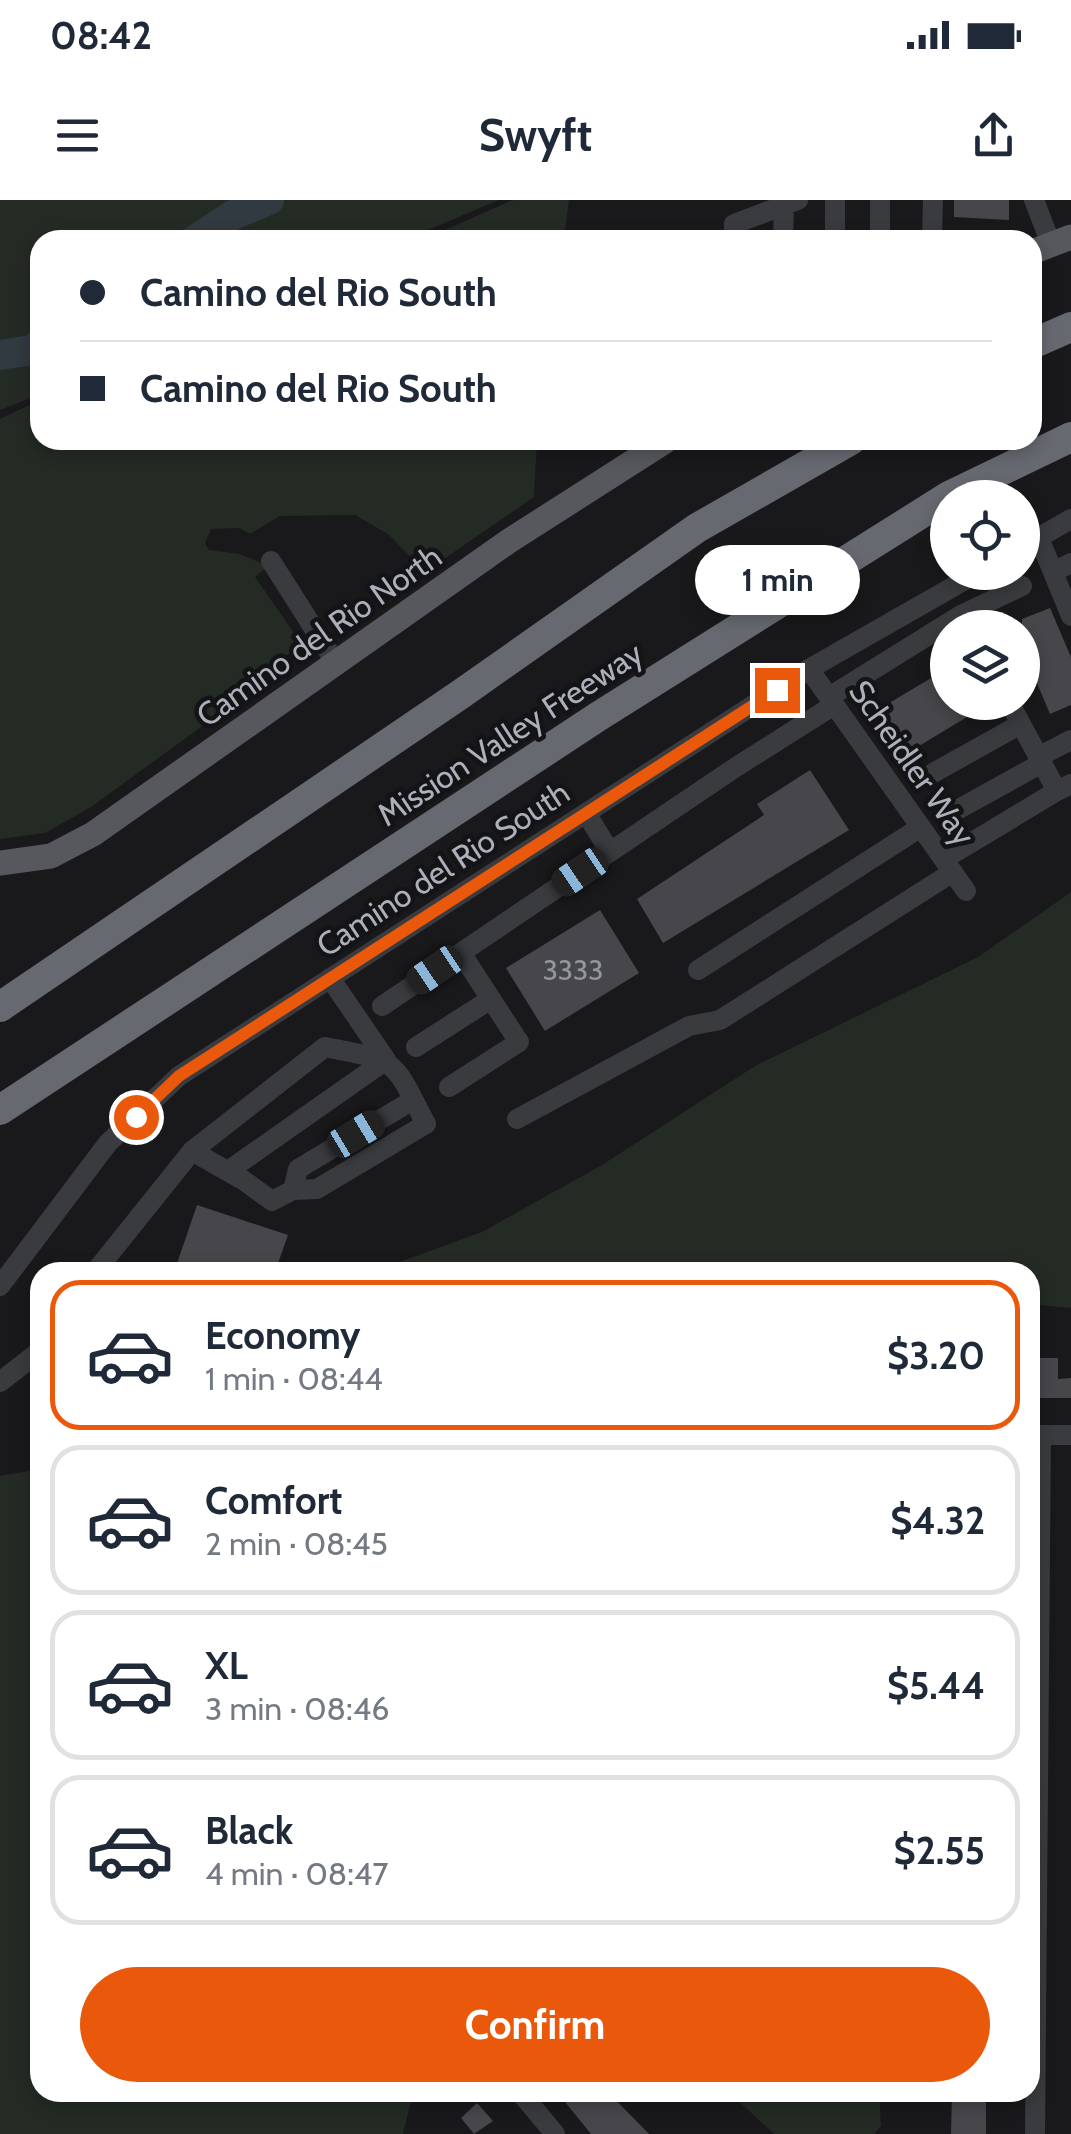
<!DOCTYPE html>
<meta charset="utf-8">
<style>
:root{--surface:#fff;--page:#f2f2f3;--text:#1f2937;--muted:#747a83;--line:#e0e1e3;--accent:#ea580c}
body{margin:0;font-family:Cabin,sans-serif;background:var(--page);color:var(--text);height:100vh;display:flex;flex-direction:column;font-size:38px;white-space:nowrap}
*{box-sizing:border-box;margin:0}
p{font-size:32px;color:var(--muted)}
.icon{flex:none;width:55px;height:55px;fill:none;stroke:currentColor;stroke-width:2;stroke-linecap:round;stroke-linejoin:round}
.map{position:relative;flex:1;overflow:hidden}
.drawer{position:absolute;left:30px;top:1062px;width:1010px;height:840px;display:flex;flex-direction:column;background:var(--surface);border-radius:30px;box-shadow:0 5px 15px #0003}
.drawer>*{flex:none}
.hud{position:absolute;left:30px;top:30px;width:1012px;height:220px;border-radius:30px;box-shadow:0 5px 15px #0003;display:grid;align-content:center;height:220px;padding:0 50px;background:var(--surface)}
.fabs{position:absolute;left:930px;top:280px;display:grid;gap:20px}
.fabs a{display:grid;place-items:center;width:110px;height:110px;border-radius:50%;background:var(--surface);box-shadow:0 5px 15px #0003;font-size:50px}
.end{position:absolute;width:45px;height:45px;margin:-22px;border:12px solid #ea580c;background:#fff;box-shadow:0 0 0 5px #fff}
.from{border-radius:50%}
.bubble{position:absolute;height:70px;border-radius:35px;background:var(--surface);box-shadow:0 5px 15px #0003;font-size:32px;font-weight:700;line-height:70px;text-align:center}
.car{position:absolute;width:30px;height:60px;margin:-30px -15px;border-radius:12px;box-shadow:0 0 8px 2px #0007;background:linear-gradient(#222 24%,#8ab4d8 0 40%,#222 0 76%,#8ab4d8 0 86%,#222 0)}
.hud b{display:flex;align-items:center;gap:35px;height:95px;font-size:38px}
.hud b+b{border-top:2px solid var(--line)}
.hud i{width:25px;height:25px;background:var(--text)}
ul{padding:18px 0 0;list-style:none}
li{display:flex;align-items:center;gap:30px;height:150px;margin:0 20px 15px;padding:0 30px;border:5px solid var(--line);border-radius:30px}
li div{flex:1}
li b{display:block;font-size:38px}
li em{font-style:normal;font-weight:700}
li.active{border-color:var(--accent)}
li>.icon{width:90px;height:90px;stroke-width:1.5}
.primary-button{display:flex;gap:20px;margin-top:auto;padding:20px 50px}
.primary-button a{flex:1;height:115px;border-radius:60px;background:var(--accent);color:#fff;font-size:40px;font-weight:700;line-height:115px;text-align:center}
.status{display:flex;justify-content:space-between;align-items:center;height:70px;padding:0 50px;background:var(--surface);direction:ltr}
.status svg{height:28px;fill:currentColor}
header{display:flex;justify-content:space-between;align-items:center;height:130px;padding:0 50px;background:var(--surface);font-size:45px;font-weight:700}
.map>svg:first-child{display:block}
.green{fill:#232b24}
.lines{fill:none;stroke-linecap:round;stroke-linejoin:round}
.river{stroke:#313a40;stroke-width:30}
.building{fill:#46464b}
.minor{stroke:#3a3b3f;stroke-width:20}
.major{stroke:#56585e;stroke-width:25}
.highway{stroke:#666970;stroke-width:30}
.route{stroke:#ea580c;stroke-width:12}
.labels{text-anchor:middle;stroke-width:9;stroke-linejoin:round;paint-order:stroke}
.number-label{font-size:28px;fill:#92969e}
.street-label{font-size:32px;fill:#acb0ba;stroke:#141416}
</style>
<div class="status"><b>08:42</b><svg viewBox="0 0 49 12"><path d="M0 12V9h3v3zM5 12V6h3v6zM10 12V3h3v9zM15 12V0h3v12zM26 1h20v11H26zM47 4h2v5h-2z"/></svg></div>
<header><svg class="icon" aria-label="menu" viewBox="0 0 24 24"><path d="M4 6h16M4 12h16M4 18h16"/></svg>Swyft<svg class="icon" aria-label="share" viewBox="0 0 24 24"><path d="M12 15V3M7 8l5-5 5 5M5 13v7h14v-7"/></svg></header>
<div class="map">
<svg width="1071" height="1934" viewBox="0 0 1071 1934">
<rect width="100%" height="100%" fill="#19191b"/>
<path class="green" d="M0 0H499L404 40H40V194L0 210Z
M513 0H569L564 40H422Z
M40 200V240H537L534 297 425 372 388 334 355 315 280 316 250 334 239 328 211 329 205 343 209 350 240 354 268 366 255 377 303 446 255 473 212 519 91 607 45 633 0 639V219Z
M1071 692V1108L1030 1104V1072H379L383 1068 482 1032 602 965 755 866 978 757Z
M40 1269V1892L413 1893 403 1934H0V1276Z
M730 1893H879L881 1926 874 1934H774Z"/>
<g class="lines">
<path class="river" d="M195 40 233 15 269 0
M0 155 32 150 40 144"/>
</g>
<path class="building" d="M954 0H1009V20L954 17Z
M1050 408 1071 457V505L1050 514 1028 462 1022 464V419Z
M948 468V502H992L904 555 874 512Z
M810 570 849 630 663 743 637 699 764 615 757 604Z
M600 710 639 773 545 831 506 768Z
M197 1005 288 1035 275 1072H174Z
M1030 1158H1058V1179L1071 1178V1198H1039L1040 1181H1030Z
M557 1892H608L649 1934H591Z
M952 1892H986V1934H951Z
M477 1903 493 1921 474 1934 461 1918Z"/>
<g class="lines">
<path class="minor" d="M1034 0 1051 44
M734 40V24L798 0
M783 40 784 5
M835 40V0
M880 40V0
M932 40 933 0
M1039 338 1071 416
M1022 347 1071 319
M271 361 337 465
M1053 372 1071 363
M809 469 966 691
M829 497 961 415 1022 386
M1009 502 1057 591 1071 584
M1038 557 1071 540
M933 573 1021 524
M957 610 1042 563
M586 613 610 652
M944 659 1057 591
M698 770 921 627
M382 806 736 567 834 505
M416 847 491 799
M449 887 519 842 461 753
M517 919 689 826 720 820 953 672
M228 971 386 860 330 778
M293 990 298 969 413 900
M95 1072 192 951 325 847C400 862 391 857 426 924L317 989 293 990 272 1001 243 980 192 951
M0 1086 108 943 179 876 809 469 979 372
M0 1182 40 1151
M1030 1235H1071
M520 1892 555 1934
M1035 1934 1041 1235"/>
<path class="major" d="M1032 52 1071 37
M0 663 51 656 93 634 509 341 667 240"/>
<path class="highway" d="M1032 144 1071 127
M0 807 461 494 697 328 851 240
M0 910 599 516 949 296 1071 237"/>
</g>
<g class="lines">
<path class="route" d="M136 917 179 876 777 490"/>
</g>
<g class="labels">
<g class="number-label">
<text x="573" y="780">3333</text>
</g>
<g class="street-label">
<text transform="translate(319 436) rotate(-35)" y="11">Camino del Rio North</text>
<text transform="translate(510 534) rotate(-33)" y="11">Mission Valley Freeway</text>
<text transform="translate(912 563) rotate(55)" y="11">Scheidler Way</text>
<text transform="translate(443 669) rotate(-33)" y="11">Camino del Rio South</text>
</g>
</g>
</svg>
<div class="fabs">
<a><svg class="icon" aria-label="locate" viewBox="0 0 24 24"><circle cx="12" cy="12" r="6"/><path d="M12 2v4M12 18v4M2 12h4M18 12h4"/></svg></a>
<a><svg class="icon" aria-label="layers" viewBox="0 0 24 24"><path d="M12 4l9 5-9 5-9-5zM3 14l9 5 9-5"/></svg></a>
</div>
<i class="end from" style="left:136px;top:917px"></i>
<i class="end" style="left:777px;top:490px"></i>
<div class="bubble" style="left:695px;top:345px;width:165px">1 min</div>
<i class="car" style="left:580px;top:672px;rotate:236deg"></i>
<i class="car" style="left:435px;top:770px;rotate:236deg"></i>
<i class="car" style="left:356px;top:934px;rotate:59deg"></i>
<div class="hud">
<b><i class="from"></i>Camino del Rio South</b>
<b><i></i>Camino del Rio South</b>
</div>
<section class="drawer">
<ul>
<li class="active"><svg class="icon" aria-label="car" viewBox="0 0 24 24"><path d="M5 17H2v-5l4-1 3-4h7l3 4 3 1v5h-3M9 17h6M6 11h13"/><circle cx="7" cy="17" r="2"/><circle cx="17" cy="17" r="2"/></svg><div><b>Economy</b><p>1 min · 08:44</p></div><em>$3.20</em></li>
<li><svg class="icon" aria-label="car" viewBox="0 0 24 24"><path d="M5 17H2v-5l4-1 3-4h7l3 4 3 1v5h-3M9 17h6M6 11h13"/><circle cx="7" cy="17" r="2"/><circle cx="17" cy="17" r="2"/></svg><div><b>Comfort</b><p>2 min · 08:45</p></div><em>$4.32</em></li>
<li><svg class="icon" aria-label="car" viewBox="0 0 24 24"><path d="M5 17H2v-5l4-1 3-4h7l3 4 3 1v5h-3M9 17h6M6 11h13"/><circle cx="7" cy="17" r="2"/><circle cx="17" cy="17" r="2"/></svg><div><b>XL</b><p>3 min · 08:46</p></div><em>$5.44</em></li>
<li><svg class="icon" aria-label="car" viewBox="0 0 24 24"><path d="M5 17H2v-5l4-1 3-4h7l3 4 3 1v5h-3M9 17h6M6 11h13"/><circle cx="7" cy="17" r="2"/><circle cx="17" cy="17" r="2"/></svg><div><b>Black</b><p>4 min · 08:47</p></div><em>$2.55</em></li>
</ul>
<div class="primary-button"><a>Confirm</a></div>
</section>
</div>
